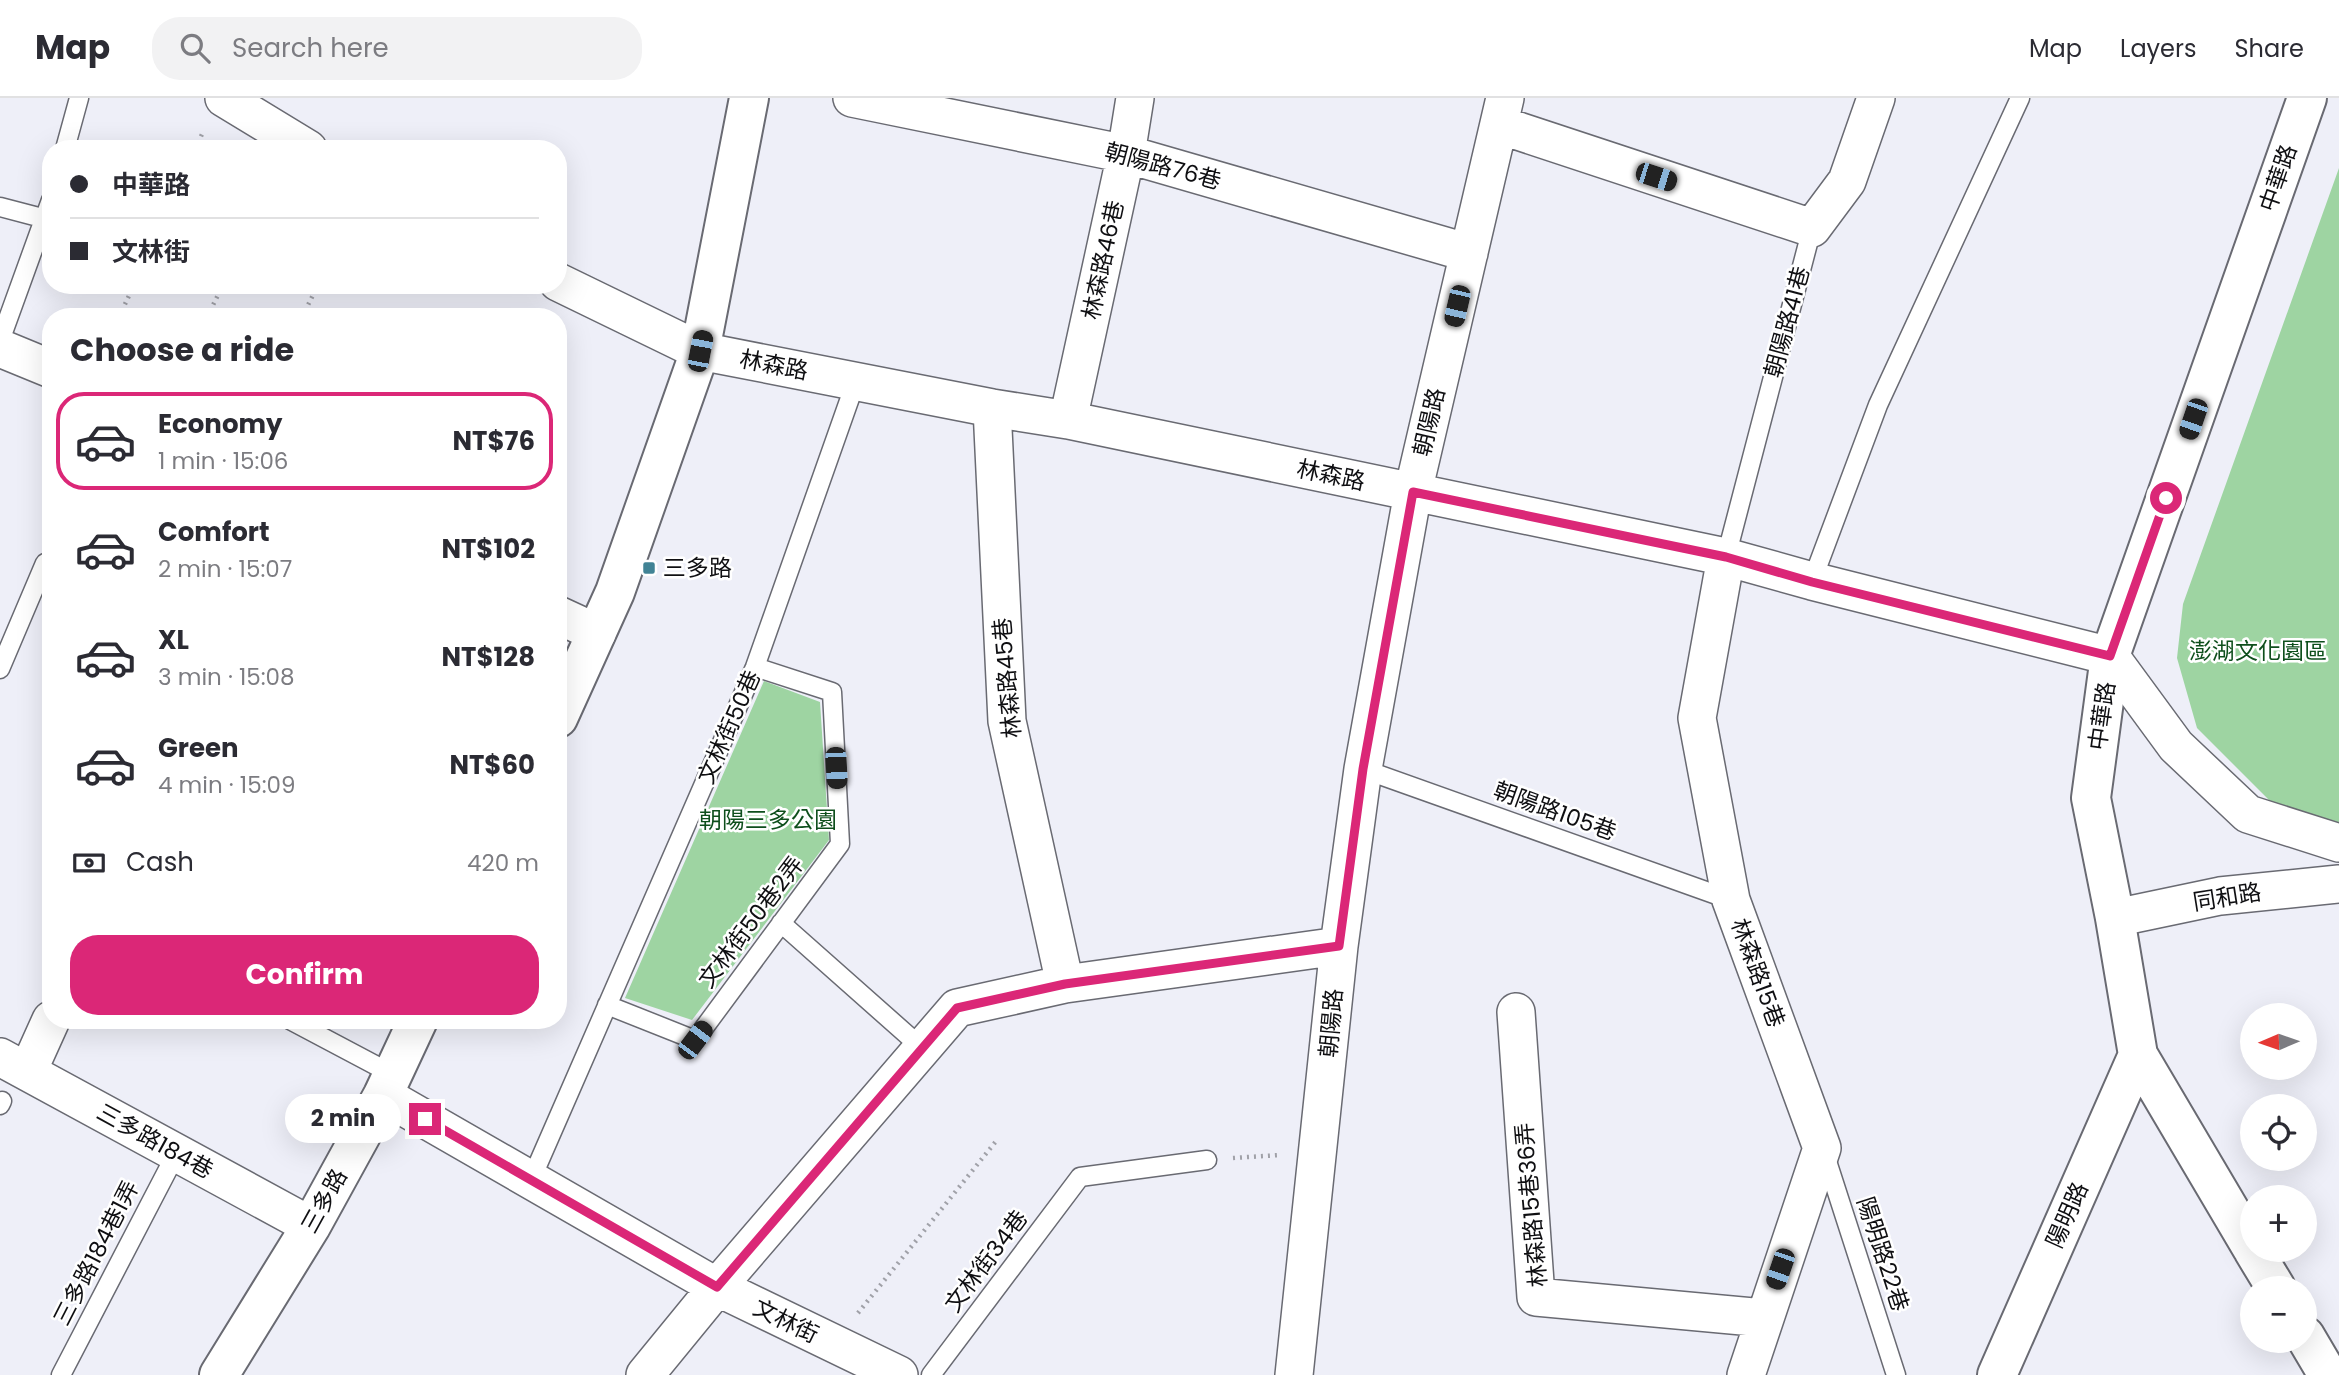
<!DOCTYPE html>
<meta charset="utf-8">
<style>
:root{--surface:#fff;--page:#f2f2f3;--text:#2b2b33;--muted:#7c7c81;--line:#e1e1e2;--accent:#db2777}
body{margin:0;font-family:Poppins,"Noto Sans TC",sans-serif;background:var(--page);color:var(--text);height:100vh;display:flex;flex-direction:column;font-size:26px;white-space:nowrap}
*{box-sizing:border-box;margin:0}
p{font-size:23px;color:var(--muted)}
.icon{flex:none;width:38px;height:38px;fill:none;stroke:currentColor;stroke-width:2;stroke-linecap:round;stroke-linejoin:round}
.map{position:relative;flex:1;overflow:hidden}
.sheet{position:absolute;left:42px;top:210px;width:525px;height:721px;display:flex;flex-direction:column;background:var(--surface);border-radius:28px;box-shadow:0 7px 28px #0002}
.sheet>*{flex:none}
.hud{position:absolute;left:42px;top:42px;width:525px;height:154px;border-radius:28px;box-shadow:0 7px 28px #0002;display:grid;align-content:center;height:154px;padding:0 28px;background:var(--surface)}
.needle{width:46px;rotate:268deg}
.controls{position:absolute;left:2240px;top:905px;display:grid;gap:14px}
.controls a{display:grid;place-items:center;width:77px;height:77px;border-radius:50%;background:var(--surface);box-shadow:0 7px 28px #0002;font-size:35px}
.end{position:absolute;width:32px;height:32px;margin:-16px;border:9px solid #db2777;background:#fff;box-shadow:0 0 0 4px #fff}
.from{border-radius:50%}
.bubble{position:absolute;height:49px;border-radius:24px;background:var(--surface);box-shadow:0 7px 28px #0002;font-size:23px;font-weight:700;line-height:49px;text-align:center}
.car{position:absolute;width:21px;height:42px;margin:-21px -10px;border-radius:9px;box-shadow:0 0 5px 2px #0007;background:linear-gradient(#222 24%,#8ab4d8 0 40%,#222 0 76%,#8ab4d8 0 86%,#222 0)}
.hud b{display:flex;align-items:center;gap:24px;height:66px;font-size:26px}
.hud b+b{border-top:2px solid var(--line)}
.hud i{width:18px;height:18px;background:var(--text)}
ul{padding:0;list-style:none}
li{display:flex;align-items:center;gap:21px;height:98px;margin:0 14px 10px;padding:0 14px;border:4px solid transparent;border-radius:28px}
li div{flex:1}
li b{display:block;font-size:26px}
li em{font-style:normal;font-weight:700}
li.selected{border-color:var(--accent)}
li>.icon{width:63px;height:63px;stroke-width:1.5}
h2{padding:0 28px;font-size:32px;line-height:84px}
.pay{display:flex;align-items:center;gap:18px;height:77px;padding:0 28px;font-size:26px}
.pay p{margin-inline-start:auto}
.primary-button{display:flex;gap:14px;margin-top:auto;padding:14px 28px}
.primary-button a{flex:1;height:80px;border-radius:28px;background:var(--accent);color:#fff;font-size:28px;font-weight:700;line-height:80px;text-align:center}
header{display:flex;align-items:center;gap:42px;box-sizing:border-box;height:98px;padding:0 35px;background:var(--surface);border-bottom:2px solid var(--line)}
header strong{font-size:33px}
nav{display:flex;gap:38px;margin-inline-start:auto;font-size:24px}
.search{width:490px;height:63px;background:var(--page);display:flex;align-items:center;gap:18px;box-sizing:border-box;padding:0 24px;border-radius:28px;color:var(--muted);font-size:26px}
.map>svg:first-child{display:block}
.green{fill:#9ed4a2}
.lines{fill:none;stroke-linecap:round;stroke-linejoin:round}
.lane-casing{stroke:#696a72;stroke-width:21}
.street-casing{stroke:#696a72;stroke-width:40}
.secondary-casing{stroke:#696a72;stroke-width:42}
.path{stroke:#a0a1a8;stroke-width:4.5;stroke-dasharray:2 5;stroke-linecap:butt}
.lane{stroke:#fff;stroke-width:18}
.street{stroke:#fff;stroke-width:37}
.secondary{stroke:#fff;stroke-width:38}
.route{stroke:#db2777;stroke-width:9}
.poi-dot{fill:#418395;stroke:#fff;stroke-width:2.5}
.labels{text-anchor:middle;stroke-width:5;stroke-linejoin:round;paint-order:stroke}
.street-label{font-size:23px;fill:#0f0f12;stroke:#fff}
.poi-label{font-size:23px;fill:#0f0f12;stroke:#fff;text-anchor:start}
.park-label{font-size:23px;fill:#0e4f1c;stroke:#fff}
</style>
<header>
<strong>Map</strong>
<div class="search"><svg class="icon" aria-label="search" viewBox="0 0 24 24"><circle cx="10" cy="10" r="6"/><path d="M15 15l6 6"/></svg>Search here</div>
<nav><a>Map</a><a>Layers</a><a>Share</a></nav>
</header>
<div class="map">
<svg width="2339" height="1277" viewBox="0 0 2339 1277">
<rect width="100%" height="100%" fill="#eeeff8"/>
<path class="green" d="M2339 70V726L2285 718 2197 630 2177 560 2183 506Z
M764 583 820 604 829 742 692 922 625 900Z"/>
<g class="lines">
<defs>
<path id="lane" d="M65 51 79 0
M0 109 46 121
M0 243 51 102
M1726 459 1812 130
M1812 483 1878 307 2020 0
M0 571 45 465
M1363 671 1731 802
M781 825 922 950
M607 907 695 942 840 746 832 594 755 569
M290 922 392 976
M0 1007 2 1003
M1825 1057 1896 1277
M531 1082 755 569 856 283
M61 1277 176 1056
M931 1277 1080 1079 1207 1062"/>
<path id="street" d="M224 0 308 51
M852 0 1126 56 1469 155
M1500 27 1812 130 1847 83 1876 0
M558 184 700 253 992 310 1068 322 1726 459 1812 483 2110 558 2176 648 2248 716 2339 745
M0 250 51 271
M992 310 1007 623 1065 886
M1068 322 1126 56 1135 0
M1726 459 1697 620 1731 802 1822 1050 1746 1277
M558 517 597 535
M2115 820 2220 798 2339 786
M1516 914 1536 1199 1764 1220
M0 959 311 1128
M28 973 51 922
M383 997 717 1189 899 1277
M645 1277 717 1189 957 910 1065 886 1339 848
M1294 1277 1339 848 1363 671 1413 394 1505 0"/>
<path id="secondary" d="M558 620 615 494 700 253 749 0
M2252 1150 2138 957 2115 820 2091 700 2110 558 2307 0
M2253 1152 2276 1190
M2305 1238 2328 1277
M219 1277 311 1128 383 997 418 922
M1997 1277 2138 957"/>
</defs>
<use href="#lane" class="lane-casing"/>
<use href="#street" class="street-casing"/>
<use href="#secondary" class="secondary-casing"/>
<path class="path" d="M195 51 204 32
M119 219 134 187
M207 219 223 187
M302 219 318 187
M1233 1060 1280 1057
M858 1215 997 1042"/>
<use href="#lane" class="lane"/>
<use href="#street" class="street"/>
<use href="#secondary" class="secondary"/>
</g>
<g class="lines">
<path class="route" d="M425 1021 717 1189 957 910 1065 886 1339 848 1363 671 1413 394 1726 459 1812 484 2110 558 2166 400"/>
</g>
<rect class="poi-dot" x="642" y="463" width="14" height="14" rx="3.5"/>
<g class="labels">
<g class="street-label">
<text transform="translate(1163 68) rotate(15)" y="8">朝陽路76巷</text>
<text transform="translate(2278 80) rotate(-71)" y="8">中華路</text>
<text transform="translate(1103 162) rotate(-78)" y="8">林森路46巷</text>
<text transform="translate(1787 224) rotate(-75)" y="8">朝陽路41巷</text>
<text transform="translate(774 267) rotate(11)" y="8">林森路</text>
<text transform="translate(1429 324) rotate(-77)" y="8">朝陽路</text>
<text transform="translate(1331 377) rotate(12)" y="8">林森路</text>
<text transform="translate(1007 580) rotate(-95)" y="8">林森路45巷</text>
<text transform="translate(2102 618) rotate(-82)" y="8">中華路</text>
<text transform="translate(729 629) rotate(-66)" y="8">文林街50巷</text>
<text transform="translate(1555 713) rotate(20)" y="8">朝陽路105巷</text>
<text transform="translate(2227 799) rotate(-9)" y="8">同和路</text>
<text transform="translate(751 824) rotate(-53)" y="8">文林街50巷2弄</text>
<text transform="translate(1758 875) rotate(70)" y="8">林森路15巷</text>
<text transform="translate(1331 925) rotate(-85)" y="8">朝陽路</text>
<text transform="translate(155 1043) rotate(29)" y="8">三多路184巷</text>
<text transform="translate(324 1103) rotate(-61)" y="8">三多路</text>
<text transform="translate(1531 1107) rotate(-95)" y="8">林森路15巷36弄</text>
<text transform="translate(2067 1117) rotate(-66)" y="8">陽明路</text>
<text transform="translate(96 1155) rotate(-63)" y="8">三多路184巷1弄</text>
<text transform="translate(1883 1156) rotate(72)" y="8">陽明路22巷</text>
<text transform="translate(986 1163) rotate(-53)" y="8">文林街34巷</text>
<text transform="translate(786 1223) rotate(26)" y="8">文林街</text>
</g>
<g class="poi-label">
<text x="663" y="478">三多路</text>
</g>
<g class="park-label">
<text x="2258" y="561">澎湖文化園區</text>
<text x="768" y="730">朝陽三多公園</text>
</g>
</g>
</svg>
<div class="controls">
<a><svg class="needle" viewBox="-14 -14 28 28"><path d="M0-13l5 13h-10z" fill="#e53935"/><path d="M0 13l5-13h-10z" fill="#7c7c81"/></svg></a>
<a><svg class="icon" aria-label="locate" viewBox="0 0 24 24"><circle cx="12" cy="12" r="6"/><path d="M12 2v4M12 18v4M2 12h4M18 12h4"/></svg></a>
<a>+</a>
<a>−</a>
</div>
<i class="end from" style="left:2166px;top:400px"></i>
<i class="end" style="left:425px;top:1021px"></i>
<div class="bubble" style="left:285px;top:996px;width:116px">2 min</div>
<i class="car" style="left:1656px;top:79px;rotate:108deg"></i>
<i class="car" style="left:1457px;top:208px;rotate:193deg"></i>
<i class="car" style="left:700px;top:253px;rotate:11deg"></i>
<i class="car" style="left:2193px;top:321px;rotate:199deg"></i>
<i class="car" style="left:836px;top:670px;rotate:177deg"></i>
<i class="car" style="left:695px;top:942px;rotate:37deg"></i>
<i class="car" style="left:1780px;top:1171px;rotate:199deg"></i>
<div class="hud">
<b><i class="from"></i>中華路</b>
<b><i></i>文林街</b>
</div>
<section class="sheet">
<h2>Choose a ride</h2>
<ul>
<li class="selected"><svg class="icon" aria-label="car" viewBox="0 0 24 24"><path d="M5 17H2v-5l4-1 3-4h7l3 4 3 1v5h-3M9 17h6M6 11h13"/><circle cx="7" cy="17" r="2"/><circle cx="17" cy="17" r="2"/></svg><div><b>Economy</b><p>1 min · 15:06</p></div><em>NT$76</em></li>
<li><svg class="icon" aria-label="car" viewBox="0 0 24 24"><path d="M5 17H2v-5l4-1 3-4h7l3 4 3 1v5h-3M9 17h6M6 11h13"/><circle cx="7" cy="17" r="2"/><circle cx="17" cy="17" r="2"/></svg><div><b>Comfort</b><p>2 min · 15:07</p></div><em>NT$102</em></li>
<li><svg class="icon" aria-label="car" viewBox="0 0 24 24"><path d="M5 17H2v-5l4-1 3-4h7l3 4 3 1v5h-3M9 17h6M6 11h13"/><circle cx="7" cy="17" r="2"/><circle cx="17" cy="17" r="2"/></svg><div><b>XL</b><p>3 min · 15:08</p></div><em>NT$128</em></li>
<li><svg class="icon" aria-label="car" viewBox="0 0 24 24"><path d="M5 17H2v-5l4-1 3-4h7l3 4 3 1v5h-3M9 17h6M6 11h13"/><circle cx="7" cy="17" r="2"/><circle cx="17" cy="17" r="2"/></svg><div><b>Green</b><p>4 min · 15:09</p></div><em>NT$60</em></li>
</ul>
<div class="pay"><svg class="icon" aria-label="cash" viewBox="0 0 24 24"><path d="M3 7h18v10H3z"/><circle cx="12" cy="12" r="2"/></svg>Cash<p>420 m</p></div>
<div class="primary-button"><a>Confirm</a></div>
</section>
</div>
